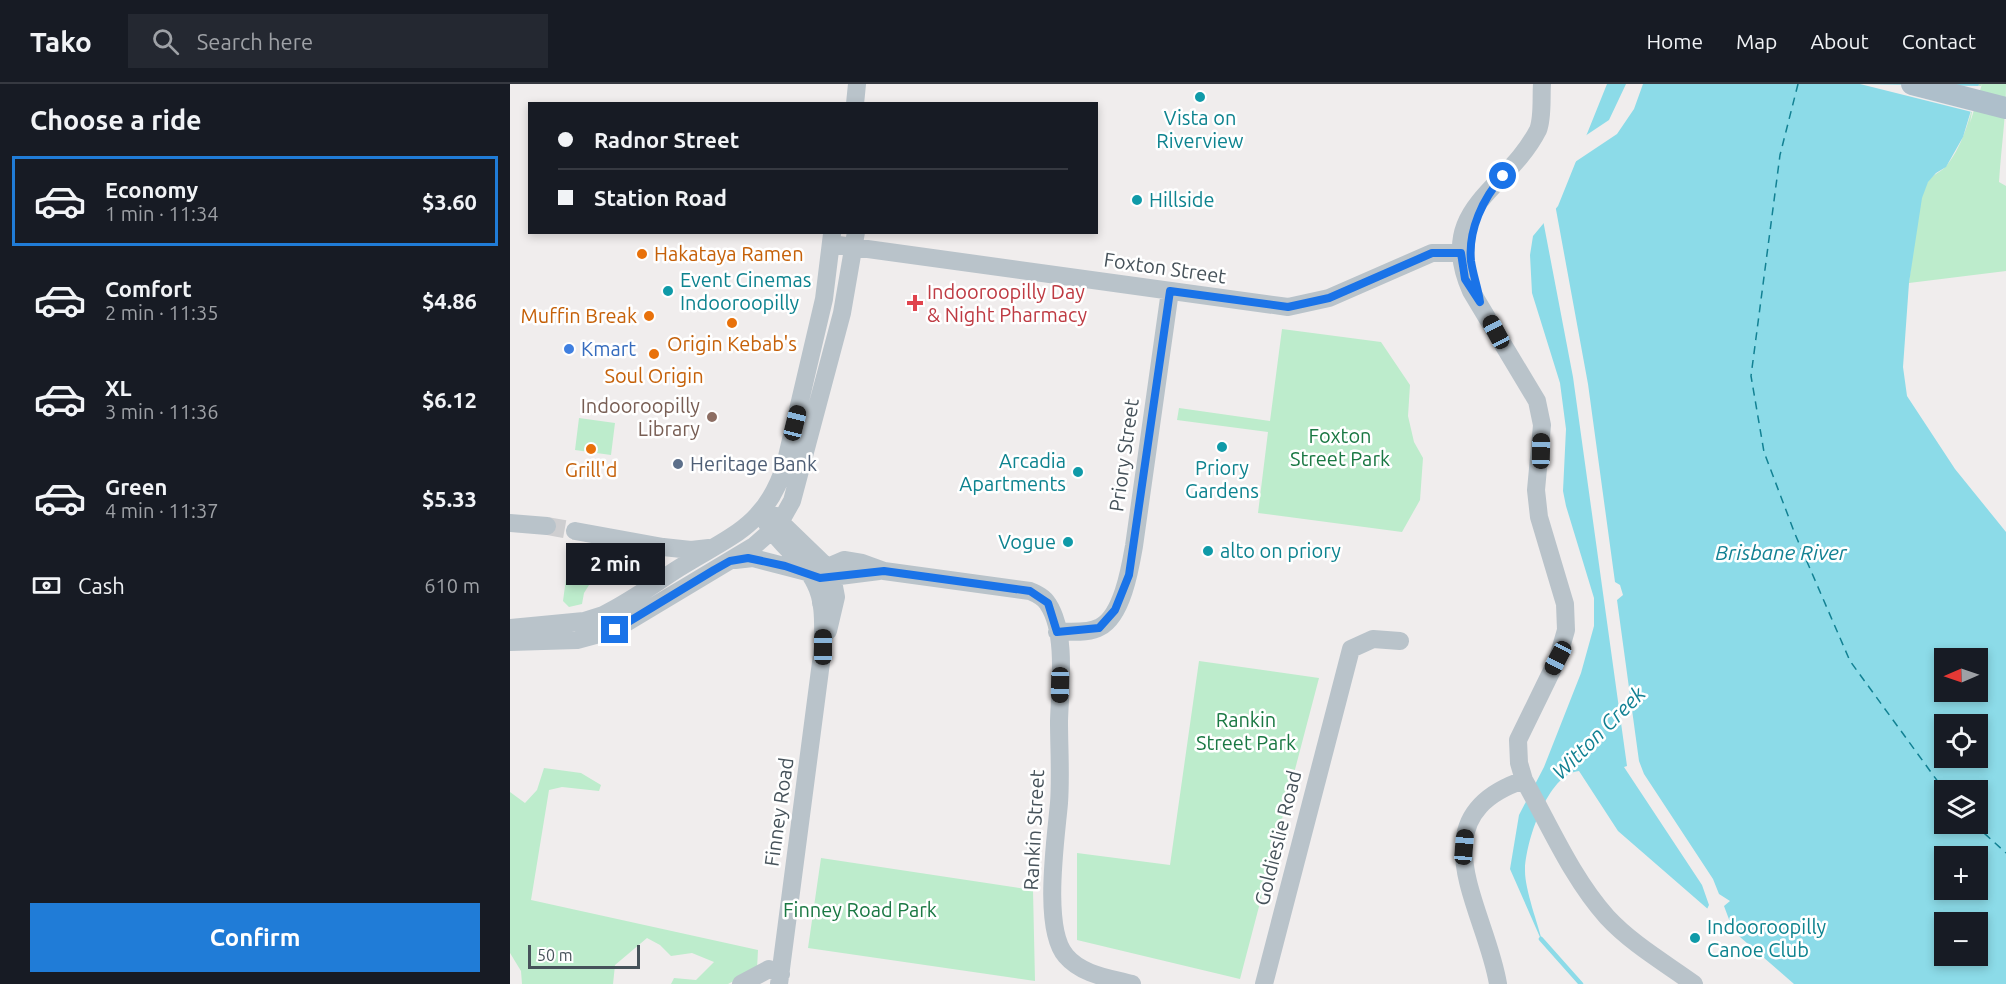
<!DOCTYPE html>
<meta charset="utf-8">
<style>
:root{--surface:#171b24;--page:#242831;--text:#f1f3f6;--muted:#9ea1a6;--line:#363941;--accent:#207cd7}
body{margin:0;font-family:Ubuntu,sans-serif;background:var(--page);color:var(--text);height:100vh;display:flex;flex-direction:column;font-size:22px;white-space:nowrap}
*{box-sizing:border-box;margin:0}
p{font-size:20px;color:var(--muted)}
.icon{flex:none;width:33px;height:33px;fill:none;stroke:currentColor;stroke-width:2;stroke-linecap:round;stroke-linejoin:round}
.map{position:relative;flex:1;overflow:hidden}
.drawer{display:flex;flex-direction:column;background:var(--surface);width:510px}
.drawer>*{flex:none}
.banner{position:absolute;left:18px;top:18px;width:570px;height:132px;border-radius:0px;box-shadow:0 3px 9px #0003;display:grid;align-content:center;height:132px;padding:0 30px;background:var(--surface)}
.needle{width:39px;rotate:268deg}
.fabs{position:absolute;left:1424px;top:564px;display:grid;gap:12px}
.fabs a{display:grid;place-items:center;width:54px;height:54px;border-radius:0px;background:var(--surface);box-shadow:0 3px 9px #0003;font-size:30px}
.scale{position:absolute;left:18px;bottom:15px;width:112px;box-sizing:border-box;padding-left:6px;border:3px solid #46525a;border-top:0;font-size:16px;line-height:21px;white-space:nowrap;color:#46525a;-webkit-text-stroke:4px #fff;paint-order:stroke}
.end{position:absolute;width:27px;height:27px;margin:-14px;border:8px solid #1a73e8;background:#fff;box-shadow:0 0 0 3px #fff}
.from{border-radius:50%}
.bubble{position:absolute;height:42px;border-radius:0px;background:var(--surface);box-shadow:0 3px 9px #0003;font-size:20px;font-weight:700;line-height:42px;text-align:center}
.car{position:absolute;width:18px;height:36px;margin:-18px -9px;border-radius:8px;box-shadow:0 0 4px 2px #0007;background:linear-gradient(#222 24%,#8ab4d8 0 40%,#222 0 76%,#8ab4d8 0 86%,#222 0)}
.banner b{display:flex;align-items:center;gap:21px;height:57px;font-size:22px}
.banner b+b{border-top:2px solid var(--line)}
.banner i{width:15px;height:15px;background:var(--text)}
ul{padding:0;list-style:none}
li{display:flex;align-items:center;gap:18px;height:90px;margin:0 12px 9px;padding:0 18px;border:3px solid transparent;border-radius:0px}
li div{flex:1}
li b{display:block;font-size:22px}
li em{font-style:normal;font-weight:700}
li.selected{border-color:var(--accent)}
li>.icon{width:54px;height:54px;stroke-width:1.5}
h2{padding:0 30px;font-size:27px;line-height:72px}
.pay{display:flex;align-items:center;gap:15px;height:66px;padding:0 30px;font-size:22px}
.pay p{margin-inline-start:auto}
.button{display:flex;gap:12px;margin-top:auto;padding:12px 30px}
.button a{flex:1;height:69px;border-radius:0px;background:var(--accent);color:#fff;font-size:24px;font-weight:700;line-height:69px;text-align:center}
header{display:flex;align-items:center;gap:36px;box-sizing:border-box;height:84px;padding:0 30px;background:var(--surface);border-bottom:2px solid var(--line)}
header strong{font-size:28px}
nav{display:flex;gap:33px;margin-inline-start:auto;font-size:21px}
.search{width:420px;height:54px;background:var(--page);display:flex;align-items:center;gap:15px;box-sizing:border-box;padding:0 21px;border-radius:0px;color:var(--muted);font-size:22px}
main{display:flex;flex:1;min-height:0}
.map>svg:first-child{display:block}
.green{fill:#bdeccc}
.water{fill:#8cdbe8;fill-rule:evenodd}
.pier{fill:#f0eded}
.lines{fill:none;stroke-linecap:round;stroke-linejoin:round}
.stream{stroke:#8cdbe8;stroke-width:4.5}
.ferry{stroke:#128193;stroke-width:1.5;stroke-dasharray:8 6;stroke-linecap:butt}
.minor-tunnel{stroke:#ceced0;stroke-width:18;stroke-dasharray:18 9;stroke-linecap:butt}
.minor{stroke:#b9c3ca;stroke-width:18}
.major{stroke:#aebfcb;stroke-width:22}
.route{stroke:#1a73e8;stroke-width:8}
.culture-dot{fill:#0f9aa8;stroke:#fff;stroke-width:2}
.food-dot{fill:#e8710a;stroke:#fff;stroke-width:2}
.health-dot{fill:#e0444e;stroke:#fff;stroke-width:2}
.shop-dot{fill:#3f7fe0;stroke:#fff;stroke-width:2}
.education-dot{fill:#8d6e63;stroke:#fff;stroke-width:2}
.service-dot{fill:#5c6f8a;stroke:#fff;stroke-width:2}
.labels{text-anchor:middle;stroke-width:5;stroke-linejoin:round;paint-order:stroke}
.culture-label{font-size:20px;fill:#0d838f;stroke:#fff;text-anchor:start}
.food-label{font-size:20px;fill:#c56008;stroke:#fff}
.street-label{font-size:20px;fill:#46525a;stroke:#fff}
.health-label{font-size:20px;fill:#be3a42;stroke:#fff;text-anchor:start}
.shop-label{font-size:20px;fill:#366cbe;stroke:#fff;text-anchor:start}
.education-label{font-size:20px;fill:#785e54;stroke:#fff;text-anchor:end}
.park-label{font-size:20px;fill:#1a7843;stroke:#fff}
.service-label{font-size:20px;fill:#4e5e75;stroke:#fff;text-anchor:start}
.water-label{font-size:21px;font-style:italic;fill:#128193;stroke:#fff}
</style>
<header>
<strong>Tako</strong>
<div class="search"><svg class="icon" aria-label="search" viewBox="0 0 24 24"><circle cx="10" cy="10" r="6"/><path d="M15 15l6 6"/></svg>Search here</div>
<nav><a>Home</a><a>Map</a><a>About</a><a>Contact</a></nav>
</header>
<main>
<section class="drawer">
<h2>Choose a ride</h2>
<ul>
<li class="selected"><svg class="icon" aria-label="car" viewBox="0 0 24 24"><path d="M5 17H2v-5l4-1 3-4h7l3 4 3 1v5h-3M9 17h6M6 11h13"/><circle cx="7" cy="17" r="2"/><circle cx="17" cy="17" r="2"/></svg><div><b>Economy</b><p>1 min · 11:34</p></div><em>$3.60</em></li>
<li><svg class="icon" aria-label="car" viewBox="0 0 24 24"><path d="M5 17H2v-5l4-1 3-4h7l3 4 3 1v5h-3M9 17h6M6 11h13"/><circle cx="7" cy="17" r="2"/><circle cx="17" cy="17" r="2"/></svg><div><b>Comfort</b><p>2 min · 11:35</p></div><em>$4.86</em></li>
<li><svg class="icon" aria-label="car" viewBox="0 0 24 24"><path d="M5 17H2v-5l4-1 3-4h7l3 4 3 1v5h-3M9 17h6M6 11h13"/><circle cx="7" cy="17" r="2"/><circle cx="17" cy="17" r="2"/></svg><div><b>XL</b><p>3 min · 11:36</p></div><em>$6.12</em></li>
<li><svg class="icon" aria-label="car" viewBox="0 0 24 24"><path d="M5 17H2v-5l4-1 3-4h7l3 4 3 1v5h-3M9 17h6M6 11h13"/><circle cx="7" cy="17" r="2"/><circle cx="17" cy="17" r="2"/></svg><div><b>Green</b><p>4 min · 11:37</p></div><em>$5.33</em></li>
</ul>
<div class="pay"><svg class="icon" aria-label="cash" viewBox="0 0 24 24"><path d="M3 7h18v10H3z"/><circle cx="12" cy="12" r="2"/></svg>Cash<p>610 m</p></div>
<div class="button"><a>Confirm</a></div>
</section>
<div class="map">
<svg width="1496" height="900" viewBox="0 0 1496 900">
<rect width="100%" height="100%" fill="#f0eded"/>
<path class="green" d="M1469 0H1496C1496 33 1491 64 1489 98L1496 102V187L1399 199C1403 170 1404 125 1417 99 1422 90 1432 88 1437 81 1455 59 1461 27 1469 0Z
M772 245 871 258 900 301 898 332 904 358 913 374 910 416 892 448 748 429 758 348 667 336 669 324 760 337Z
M69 334 105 339 101 371 65 366Z
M64 470 130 476 139 483 117 500H111L102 490H86L74 509 72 520 59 523 53 517 59 472Z
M689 577 809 594 730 895 567 856V769L660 781Z
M34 684 71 689 91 701 89 707 52 703 39 706 21 816 248 866 247 885 218 900H161L164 894 186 896 204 878 182 869 161 872 150 861 137 854 105 881 103 900H12L11 887 0 869V708L15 719 27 706Z
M311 774 523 806 525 897 298 864Z"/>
<path class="water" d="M1097 0H1469L1453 53 1436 83 1426 89 1418 98 1412 114 1399 199 1393 283 1397 312 1445 385 1496 448V900H1284L1108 747 1069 687C1038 689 1015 759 1015 787 1015 806 1028 840 1033 860L1000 785 1009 731 1034 683 1071 589 1084 542V514L1056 422 1053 407 1056 345 1050 299 1022 209 1020 171 1023 152 1048 122ZM1434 574H1467V608H1434ZM1434 640H1467V674H1434ZM1434 706H1467V740H1434ZM1434 772H1467V806H1434ZM1434 838H1467V872H1434Z"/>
<path class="pier" d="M1116 0H1133L1124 25 1107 50 1062 80 1072 54 1099 36Z
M1350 0 1471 2 1472 0 1460 39 1462 28Z
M1045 120 1078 300 1105 498 1110 501 1113 511 1107 516 1129 677 1134 690 1203 795 1209 810 1220 817 1214 822 1226 854 1205 835 1202 829 1200 831 1196 827 1199 821 1192 801 1114 683 1117 682 1063 293 1033 136Z"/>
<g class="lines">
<path class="stream" d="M1031 855 1071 900"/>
<path class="ferry" d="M1288 0 1270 71 1241 292 1254 368 1285 450 1340 577 1434 706
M1464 740 1496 769"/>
<path class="minor-tunnel" d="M37 442 65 447"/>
<path class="minor" d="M1032 0C1031 13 1033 34 1028 46 997 107 924 124 961 207L1027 317 1032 341 1026 406 1029 433 1055 520 1056 546 1048 574 1008 656 1009 679 1014 696C1040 742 1062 794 1097 833 1122 860 1155 879 1184 900
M345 20 347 0
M321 160 778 223 819 214 922 169H951
M262 430 321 487 326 513 318 547
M256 438C268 460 294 476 305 499 315 518 313 542 313 563L269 900
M0 439 37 442
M65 447 153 463 181 466 199 464
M225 476 243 474 297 488
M314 494 369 487
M311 519 315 487 320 482 334 476 352 479 374 487 520 507C527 510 534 513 538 520 557 549 550 603 549 637 549 664 551 692 549 719 546 754 532 845 556 872 572 891 600 894 622 900
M0 544 74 537 93 531C120 518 144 500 169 484 218 453 256 443 275 381L314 215 322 150
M547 548C560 547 578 550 590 543 612 532 620 485 624 462L660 207
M0 558 67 556 104 546 244 462 269 440 282 417 332 229 346 148
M231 900 259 885 271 890
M754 900 841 565 863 555 890 557
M988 900C976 825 904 733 1014 696"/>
<path class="major" d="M1402 0 1496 24"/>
</g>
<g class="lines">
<path class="route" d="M105 546 204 486 220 477 238 474 275 482 310 494 374 487 520 507 538 519 547 548 589 544 605 526 619 491 660 207 778 223 819 214 922 169H951L955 195 970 218C968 204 963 191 961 177 958 146 973 114 993 92"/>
</g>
<g class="culture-dot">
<circle cx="690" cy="13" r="6"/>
<circle cx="627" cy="116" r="6"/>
<circle cx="158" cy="207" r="6"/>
<circle cx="712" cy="363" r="6"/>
<circle cx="568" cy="388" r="6"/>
<circle cx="558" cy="458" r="6"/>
<circle cx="698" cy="467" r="6"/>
<circle cx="1185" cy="854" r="6"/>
</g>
<g class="food-dot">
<circle cx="132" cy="170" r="6"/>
<circle cx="139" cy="232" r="6"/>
<circle cx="222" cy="239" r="6"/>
<circle cx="144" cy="270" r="6"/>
<circle cx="81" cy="365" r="6"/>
</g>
<path class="health-dot" d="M402 210h6v6h6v6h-6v6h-6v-6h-6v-6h6z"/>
<circle class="shop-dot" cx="59" cy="265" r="6"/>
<circle class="education-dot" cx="202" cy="333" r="6"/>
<circle class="service-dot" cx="168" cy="380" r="6"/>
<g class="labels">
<g class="culture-label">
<text x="690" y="41" text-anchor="middle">Vista on<tspan x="690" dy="23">Riverview</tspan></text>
<text x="639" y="123">Hillside</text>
<text x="170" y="203">Event Cinemas<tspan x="170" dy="23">Indooroopilly</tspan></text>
<text x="556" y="384" text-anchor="end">Arcadia<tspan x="556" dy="23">Apartments</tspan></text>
<text x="712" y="391" text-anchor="middle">Priory<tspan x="712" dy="23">Gardens</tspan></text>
<text x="546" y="465" text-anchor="end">Vogue</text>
<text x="710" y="474">alto on priory</text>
<text x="1197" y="850">Indooroopilly<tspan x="1197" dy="23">Canoe Club</tspan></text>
</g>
<g class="food-label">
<text x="144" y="177" text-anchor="start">Hakataya Ramen</text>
<text x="127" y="239" text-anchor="end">Muffin Break</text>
<text x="222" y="267">Origin Kebab's</text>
<text x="144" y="299">Soul Origin</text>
<text x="81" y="393">Grill'd</text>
</g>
<g class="street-label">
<text transform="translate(655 184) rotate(8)" y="7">Foxton Street</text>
<text transform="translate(614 371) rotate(-82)" y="7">Priory Street</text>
<text transform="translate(269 728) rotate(-82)" y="7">Finney Road</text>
<text transform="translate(524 746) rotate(-87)" y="7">Rankin Street</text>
<text transform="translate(768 754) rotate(-76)" y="7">Goldieslie Road</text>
</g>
<g class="health-label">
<text x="417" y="215">Indooroopilly Day<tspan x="417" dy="23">&amp; Night Pharmacy</tspan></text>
</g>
<g class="shop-label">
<text x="71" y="272">Kmart</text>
</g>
<g class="education-label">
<text x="190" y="329">Indooroopilly<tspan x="190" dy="23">Library</tspan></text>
</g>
<g class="park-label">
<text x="830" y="359">Foxton<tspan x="830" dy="23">Street Park</tspan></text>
<text x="736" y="643">Rankin<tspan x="736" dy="23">Street Park</tspan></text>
<text x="350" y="833">Finney Road Park</text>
</g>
<g class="service-label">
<text x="180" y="387">Heritage Bank</text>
</g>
<g class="water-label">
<text x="1271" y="476">Brisbane River</text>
<text transform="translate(1089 649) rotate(-45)" y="7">Witton Creek</text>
</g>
</g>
</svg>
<div class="fabs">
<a><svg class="needle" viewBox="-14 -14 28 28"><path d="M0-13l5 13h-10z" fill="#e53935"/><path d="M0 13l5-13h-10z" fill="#9ea1a6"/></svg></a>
<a><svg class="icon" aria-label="locate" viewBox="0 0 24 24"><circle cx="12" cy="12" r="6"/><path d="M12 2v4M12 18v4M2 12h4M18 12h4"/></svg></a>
<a><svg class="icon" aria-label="layers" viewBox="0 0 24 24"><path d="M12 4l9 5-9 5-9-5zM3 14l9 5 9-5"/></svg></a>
<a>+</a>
<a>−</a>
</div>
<div class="scale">50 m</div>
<i class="end from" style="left:993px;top:92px"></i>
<i class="end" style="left:105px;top:546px"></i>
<div class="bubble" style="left:56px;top:459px;width:99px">2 min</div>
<i class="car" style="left:986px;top:248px;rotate:332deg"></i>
<i class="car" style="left:285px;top:339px;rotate:14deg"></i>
<i class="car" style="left:1031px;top:367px;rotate:1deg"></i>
<i class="car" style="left:313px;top:563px;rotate:0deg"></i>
<i class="car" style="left:1048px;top:574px;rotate:208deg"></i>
<i class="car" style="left:550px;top:601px;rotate:181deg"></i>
<i class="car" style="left:954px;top:763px;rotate:5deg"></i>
<div class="banner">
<b><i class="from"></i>Radnor Street</b>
<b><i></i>Station Road</b>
</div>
</div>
</main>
